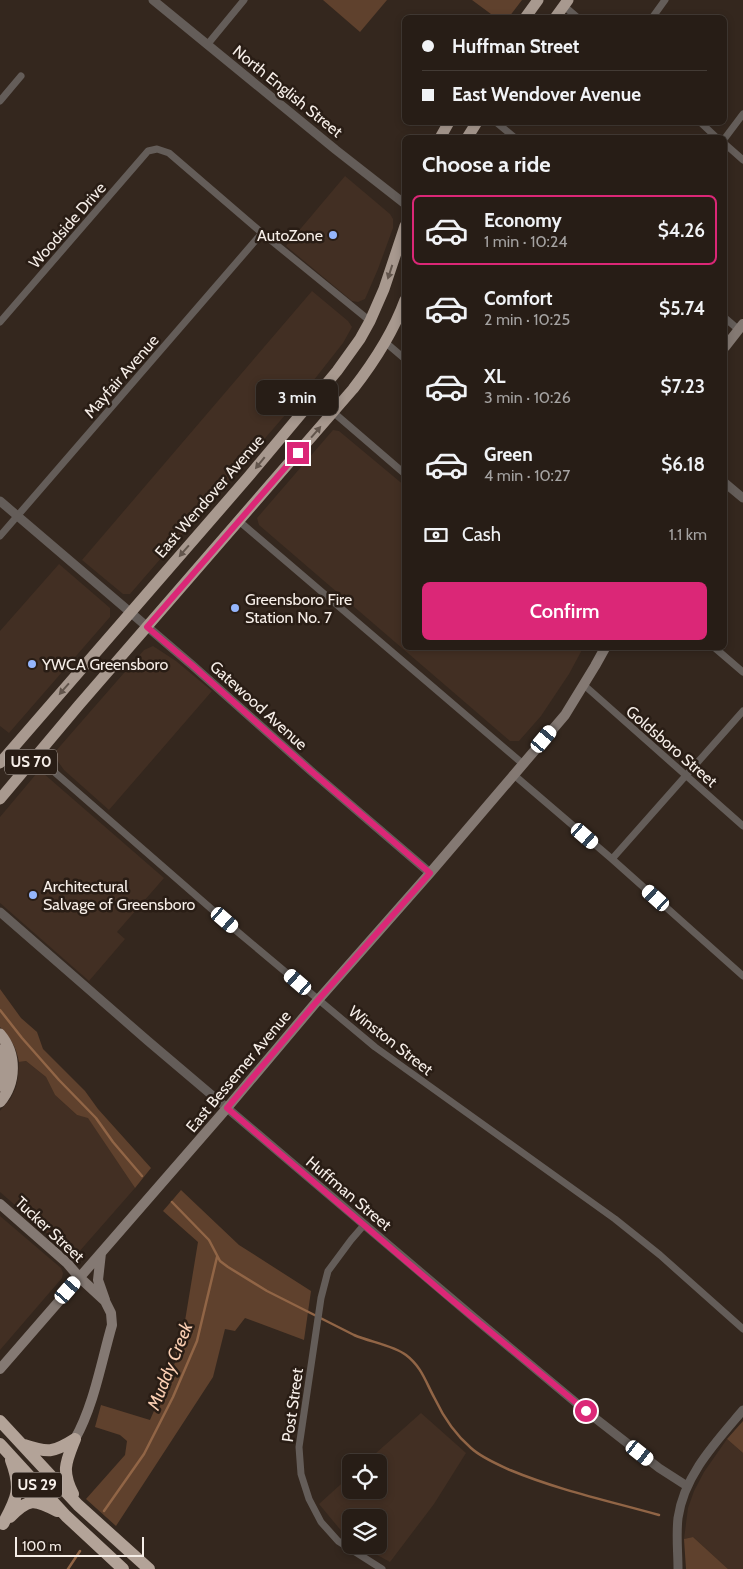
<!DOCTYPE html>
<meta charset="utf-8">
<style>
:root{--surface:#271d16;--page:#332a23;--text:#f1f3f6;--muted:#a4a2a1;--line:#433b35;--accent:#db2777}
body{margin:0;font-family:Cabin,sans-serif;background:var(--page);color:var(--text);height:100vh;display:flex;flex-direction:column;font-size:19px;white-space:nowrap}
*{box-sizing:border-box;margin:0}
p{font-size:16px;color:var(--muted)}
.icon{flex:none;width:28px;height:28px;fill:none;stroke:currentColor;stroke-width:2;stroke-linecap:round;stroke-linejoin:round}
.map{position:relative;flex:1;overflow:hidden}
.sheet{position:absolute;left:402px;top:135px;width:325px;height:515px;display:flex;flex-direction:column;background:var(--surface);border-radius:8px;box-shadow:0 2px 8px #0003,0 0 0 1px var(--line)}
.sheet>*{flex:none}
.banner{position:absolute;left:402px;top:15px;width:325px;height:110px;border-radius:8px;box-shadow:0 2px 8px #0003,0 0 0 1px var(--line);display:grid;align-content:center;height:110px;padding:0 20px;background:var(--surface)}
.buttons{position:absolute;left:342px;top:1454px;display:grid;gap:10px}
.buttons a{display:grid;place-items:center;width:45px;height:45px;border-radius:8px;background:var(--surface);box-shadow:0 2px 8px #0003,0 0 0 1px var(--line);font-size:25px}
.scale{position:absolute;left:15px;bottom:12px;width:129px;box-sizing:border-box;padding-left:5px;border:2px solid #f6eee8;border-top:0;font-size:14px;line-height:18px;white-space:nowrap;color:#f6eee8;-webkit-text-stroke:4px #291d15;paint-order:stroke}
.end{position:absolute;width:22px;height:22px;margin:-11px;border:6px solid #db2777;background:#fff;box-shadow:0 0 0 2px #fff}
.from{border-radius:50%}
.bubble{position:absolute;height:35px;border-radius:8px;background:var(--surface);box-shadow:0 2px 8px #0003,0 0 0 1px var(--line);font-size:16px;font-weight:600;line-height:35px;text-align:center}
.car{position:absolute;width:15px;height:30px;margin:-15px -8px;border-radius:6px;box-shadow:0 0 4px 1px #0007;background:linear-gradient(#fff 24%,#345 0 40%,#fff 0 76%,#345 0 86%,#fff 0)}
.banner b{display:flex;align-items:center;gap:18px;height:48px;font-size:19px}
.banner b+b{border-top:1px solid var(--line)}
.banner i{width:12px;height:12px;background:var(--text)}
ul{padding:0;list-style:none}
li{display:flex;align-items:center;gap:15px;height:70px;margin:0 10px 8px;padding:0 10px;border:2px solid transparent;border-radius:8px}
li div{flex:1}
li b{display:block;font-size:19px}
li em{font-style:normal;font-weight:600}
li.on{border-color:var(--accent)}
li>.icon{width:45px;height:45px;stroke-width:1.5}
h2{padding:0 20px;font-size:22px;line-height:60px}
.pay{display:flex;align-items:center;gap:12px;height:55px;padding:0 20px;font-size:19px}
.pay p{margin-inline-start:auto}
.primary-button{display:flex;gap:10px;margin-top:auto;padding:10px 20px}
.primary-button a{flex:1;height:58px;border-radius:8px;background:var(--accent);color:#fff;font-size:20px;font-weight:600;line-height:58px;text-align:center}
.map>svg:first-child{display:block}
.built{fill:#422f23}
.green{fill:#5f412d}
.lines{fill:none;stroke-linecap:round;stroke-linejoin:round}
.stream{stroke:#916546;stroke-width:2.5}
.minor{stroke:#645d59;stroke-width:7}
.tertiary{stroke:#645d59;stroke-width:9}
.secondary{stroke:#847973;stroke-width:10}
.trunk{stroke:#a8998f;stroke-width:11}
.motorway{stroke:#b3a398;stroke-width:12}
.oneway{fill:#62554c}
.route{stroke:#db2777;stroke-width:6}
.poi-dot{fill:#95b6fd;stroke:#291d15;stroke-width:2}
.labels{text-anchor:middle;stroke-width:5;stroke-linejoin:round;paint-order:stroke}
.shield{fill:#291d15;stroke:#b8afa9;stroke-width:1}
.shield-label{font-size:15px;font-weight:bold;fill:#f6eee8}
.street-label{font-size:16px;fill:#f6eee8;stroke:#291d15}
.poi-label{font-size:16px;fill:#f6eee8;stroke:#291d15;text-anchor:start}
.water-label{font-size:18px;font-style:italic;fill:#fbcfb3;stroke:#291d15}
</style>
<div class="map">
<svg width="743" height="1569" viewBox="0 0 743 1569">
<rect width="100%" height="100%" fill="#34271e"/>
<path class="built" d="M345 176 390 214 393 219V228L378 269 365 299 358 302 352 301 286 246Z
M312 291 348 321 352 327 343 343 299 399 130 594H123L82 560Z
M333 430 339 431 405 486V648H583L569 674 541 716 519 741H510L259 525 257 518Z
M59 564 110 608V617L9 733 0 726V631Z
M153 646 176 661 212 691 109 810 64 770 54 756 55 752 144 650Z
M37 773H43L164 878 117 932 125 939 89 981 0 903V817Z
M26 1061 46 1077 55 1095 77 1115 88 1117 135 1188 78 1253 75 1254H71L0 1192V1111L11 1098 16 1087 18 1077 19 1062Z
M0 1216 61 1268 63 1273 62 1278 0 1350Z
M421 1413 466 1453 434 1504 390 1562 359 1545H379V1518H351V1541L348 1539 319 1504 351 1475V1490H379V1462H366Z
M727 1439 743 1453V1569H728L693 1537 684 1539 688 1508 694 1491 704 1472Z"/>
<path class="green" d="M323 0H387L360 32Z
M472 0H522L509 17H495Z
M0 989 21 1018 37 1032 43 1049 85 1091 98 1109 151 1168 135 1188 88 1118 77 1115 55 1095 46 1077 26 1061 19 1062C16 1046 11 1039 0 1027Z
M181 1190 239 1245 311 1291 304 1340 245 1318 235 1331 225 1329 213 1377 116 1526 86 1499 125 1455 127 1441 120 1435 95 1427 101 1405 150 1420 177 1358 174 1347 183 1333 198 1242 163 1211Z
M743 1421V1453L727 1439Z
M693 1537 728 1569H686L684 1539Z"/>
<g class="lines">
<path class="stream" d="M0 1010 22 1038 59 1080 96 1118 113 1142 142 1176
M172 1202 209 1240 220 1261 228 1267 267 1291 354 1335C370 1342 393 1345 406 1355 422 1367 426 1383 435 1399 443 1416 456 1435 471 1448 482 1458 497 1464 510 1470 558 1490 609 1501 659 1515
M104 1511 144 1454 173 1397 197 1341 217 1257
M68 1569 80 1551"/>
<path class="minor" d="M564 6 578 18
M652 18 665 0
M207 45 244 0
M0 101 21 76
M496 122 515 138
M700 122 717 138
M725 138 743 114
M725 144 743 160
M725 318 739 330
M0 322 148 151 157 149 169 153 262 233 370 321
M385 342 405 359
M333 412 405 474
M239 521 523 764
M0 536 262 233
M715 648 743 672
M584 685 743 826
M36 756 239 933 375 1047 615 1219 660 1255 743 1329
M514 775 612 859 743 976
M612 859 743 711
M364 1225 351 1240 328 1271 321 1298 299 1447 301 1474 309 1499 321 1522 338 1541 382 1569"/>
<path class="tertiary" d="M153 0 336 150 405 204
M725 483 743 498
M0 501 192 665 311 771 430 873
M0 912 148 1041 472 1316 586 1411 659 1468 687 1486
M678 1569C678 1552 676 1535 678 1518 684 1475 716 1442 743 1410"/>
<path class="secondary" d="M725 347 743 324
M0 1204 67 1263 79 1277 105 1301 111 1313 112 1325C101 1363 94 1405 75 1439
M101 1253 98 1280 105 1300
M0 1369 227 1108 318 1000 430 873 565 715 595 666 605 648"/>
<path class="trunk" d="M525 18 538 0
M555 18 568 0
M440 138 449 122
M467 138 477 122
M0 763 249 476 337 371 360 339 370 321 384 289 405 226
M0 799 79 705 353 389C374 362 393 333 405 300
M0 1034C17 1054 16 1083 0 1102
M0 1050C4 1062 5 1074 0 1086"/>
<path class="motorway" d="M0 1421 78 1505 149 1569
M0 1444 66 1516 123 1569
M24 1445C48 1453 53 1453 75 1439
M73 1494C61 1470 66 1462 75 1439
M10 1517C29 1498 34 1499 57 1511
M3 1524C17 1498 22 1489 11 1460"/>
</g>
<defs><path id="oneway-solid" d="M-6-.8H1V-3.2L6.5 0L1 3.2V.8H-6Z" transform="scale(1.25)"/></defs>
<g class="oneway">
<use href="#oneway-solid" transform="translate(390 272) rotate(108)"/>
<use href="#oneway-solid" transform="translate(316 432) rotate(-49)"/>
<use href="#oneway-solid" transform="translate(260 463) rotate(129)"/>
<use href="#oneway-solid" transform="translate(184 551) rotate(131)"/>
<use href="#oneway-solid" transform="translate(64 689) rotate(131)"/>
</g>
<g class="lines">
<path class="route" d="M298 453 147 627 192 665 311 771 430 873 318 1000 227 1108 447 1296 586 1411"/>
</g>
<g class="poi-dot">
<circle cx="333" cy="235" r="5"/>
<circle cx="235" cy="608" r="5"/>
<circle cx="32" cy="664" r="5"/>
<circle cx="33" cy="895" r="5"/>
</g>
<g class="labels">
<g class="shield">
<rect x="5" y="749.5" width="52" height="25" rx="4"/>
<rect x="12" y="1472.5" width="50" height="25" rx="4"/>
</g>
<g class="shield-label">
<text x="31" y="767">US 70</text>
<text x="37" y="1490">US 29</text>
</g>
<g class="street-label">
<text transform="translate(288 91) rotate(39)" y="6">North English Street</text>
<text transform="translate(67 225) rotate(-49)" y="6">Woodside Drive</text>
<text transform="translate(121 376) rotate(-49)" y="6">Mayfair Avenue</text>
<text transform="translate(209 496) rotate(-49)" y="6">East Wendover Avenue</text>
<text transform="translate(259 705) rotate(42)" y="6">Gatewood Avenue</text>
<text transform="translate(672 746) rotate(41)" y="6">Goldsboro Street</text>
<text transform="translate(391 1040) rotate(38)" y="6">Winston Street</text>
<text transform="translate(238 1071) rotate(-50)" y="6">East Bessemer Avenue</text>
<text transform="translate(349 1193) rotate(40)" y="6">Huffman Street</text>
<text transform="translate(50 1229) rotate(43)" y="6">Tucker Street</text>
<text transform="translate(292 1405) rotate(-82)" y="6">Post Street</text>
</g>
<g class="poi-label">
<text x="323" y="241" text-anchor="end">AutoZone</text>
<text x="245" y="605">Greensboro Fire<tspan x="245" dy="18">Station No. 7</tspan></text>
<text x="42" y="670">YWCA Greensboro</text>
<text x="43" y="892">Architectural<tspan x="43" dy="18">Salvage of Greensboro</tspan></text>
</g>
<g class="water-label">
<text transform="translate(170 1366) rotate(-68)" y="6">Muddy Creek</text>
</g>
</g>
</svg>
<div class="buttons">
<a><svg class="icon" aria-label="locate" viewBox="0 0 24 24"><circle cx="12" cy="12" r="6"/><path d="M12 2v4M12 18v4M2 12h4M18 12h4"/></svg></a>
<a><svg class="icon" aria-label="layers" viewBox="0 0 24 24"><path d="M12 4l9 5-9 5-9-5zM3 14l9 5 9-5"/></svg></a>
</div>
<div class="scale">100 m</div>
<i class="end from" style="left:586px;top:1411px"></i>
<i class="end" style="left:298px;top:453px"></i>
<div class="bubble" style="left:256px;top:380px;width:82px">3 min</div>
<i class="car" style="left:544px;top:739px;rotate:40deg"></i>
<i class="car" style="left:585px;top:836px;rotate:131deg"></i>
<i class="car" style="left:656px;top:898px;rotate:312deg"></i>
<i class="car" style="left:225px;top:920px;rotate:131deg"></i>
<i class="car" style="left:298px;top:982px;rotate:311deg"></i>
<i class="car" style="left:68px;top:1290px;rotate:41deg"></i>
<i class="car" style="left:640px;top:1453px;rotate:128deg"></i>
<div class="banner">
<b><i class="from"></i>Huffman Street</b>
<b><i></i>East Wendover Avenue</b>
</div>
<section class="sheet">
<h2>Choose a ride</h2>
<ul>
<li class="on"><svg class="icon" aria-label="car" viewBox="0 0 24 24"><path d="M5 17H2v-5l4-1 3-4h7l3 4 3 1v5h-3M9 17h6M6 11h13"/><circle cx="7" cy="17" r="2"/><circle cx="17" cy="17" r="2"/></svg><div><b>Economy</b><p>1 min · 10:24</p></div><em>$4.26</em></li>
<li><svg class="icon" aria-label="car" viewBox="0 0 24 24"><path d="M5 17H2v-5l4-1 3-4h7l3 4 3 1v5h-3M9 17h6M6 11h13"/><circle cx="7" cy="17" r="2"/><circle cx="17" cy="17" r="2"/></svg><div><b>Comfort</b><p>2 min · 10:25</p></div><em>$5.74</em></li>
<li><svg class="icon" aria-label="car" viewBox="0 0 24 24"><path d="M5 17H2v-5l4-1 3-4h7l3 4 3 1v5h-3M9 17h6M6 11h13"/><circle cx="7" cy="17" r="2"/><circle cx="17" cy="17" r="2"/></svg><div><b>XL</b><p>3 min · 10:26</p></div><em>$7.23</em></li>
<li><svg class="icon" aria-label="car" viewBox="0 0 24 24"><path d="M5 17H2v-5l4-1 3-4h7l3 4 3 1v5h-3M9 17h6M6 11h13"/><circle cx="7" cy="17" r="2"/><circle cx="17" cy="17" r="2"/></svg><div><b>Green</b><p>4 min · 10:27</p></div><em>$6.18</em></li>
</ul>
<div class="pay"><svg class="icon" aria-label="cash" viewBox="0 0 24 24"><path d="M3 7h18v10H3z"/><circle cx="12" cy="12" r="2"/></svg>Cash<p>1.1 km</p></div>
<div class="primary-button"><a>Confirm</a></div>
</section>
</div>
